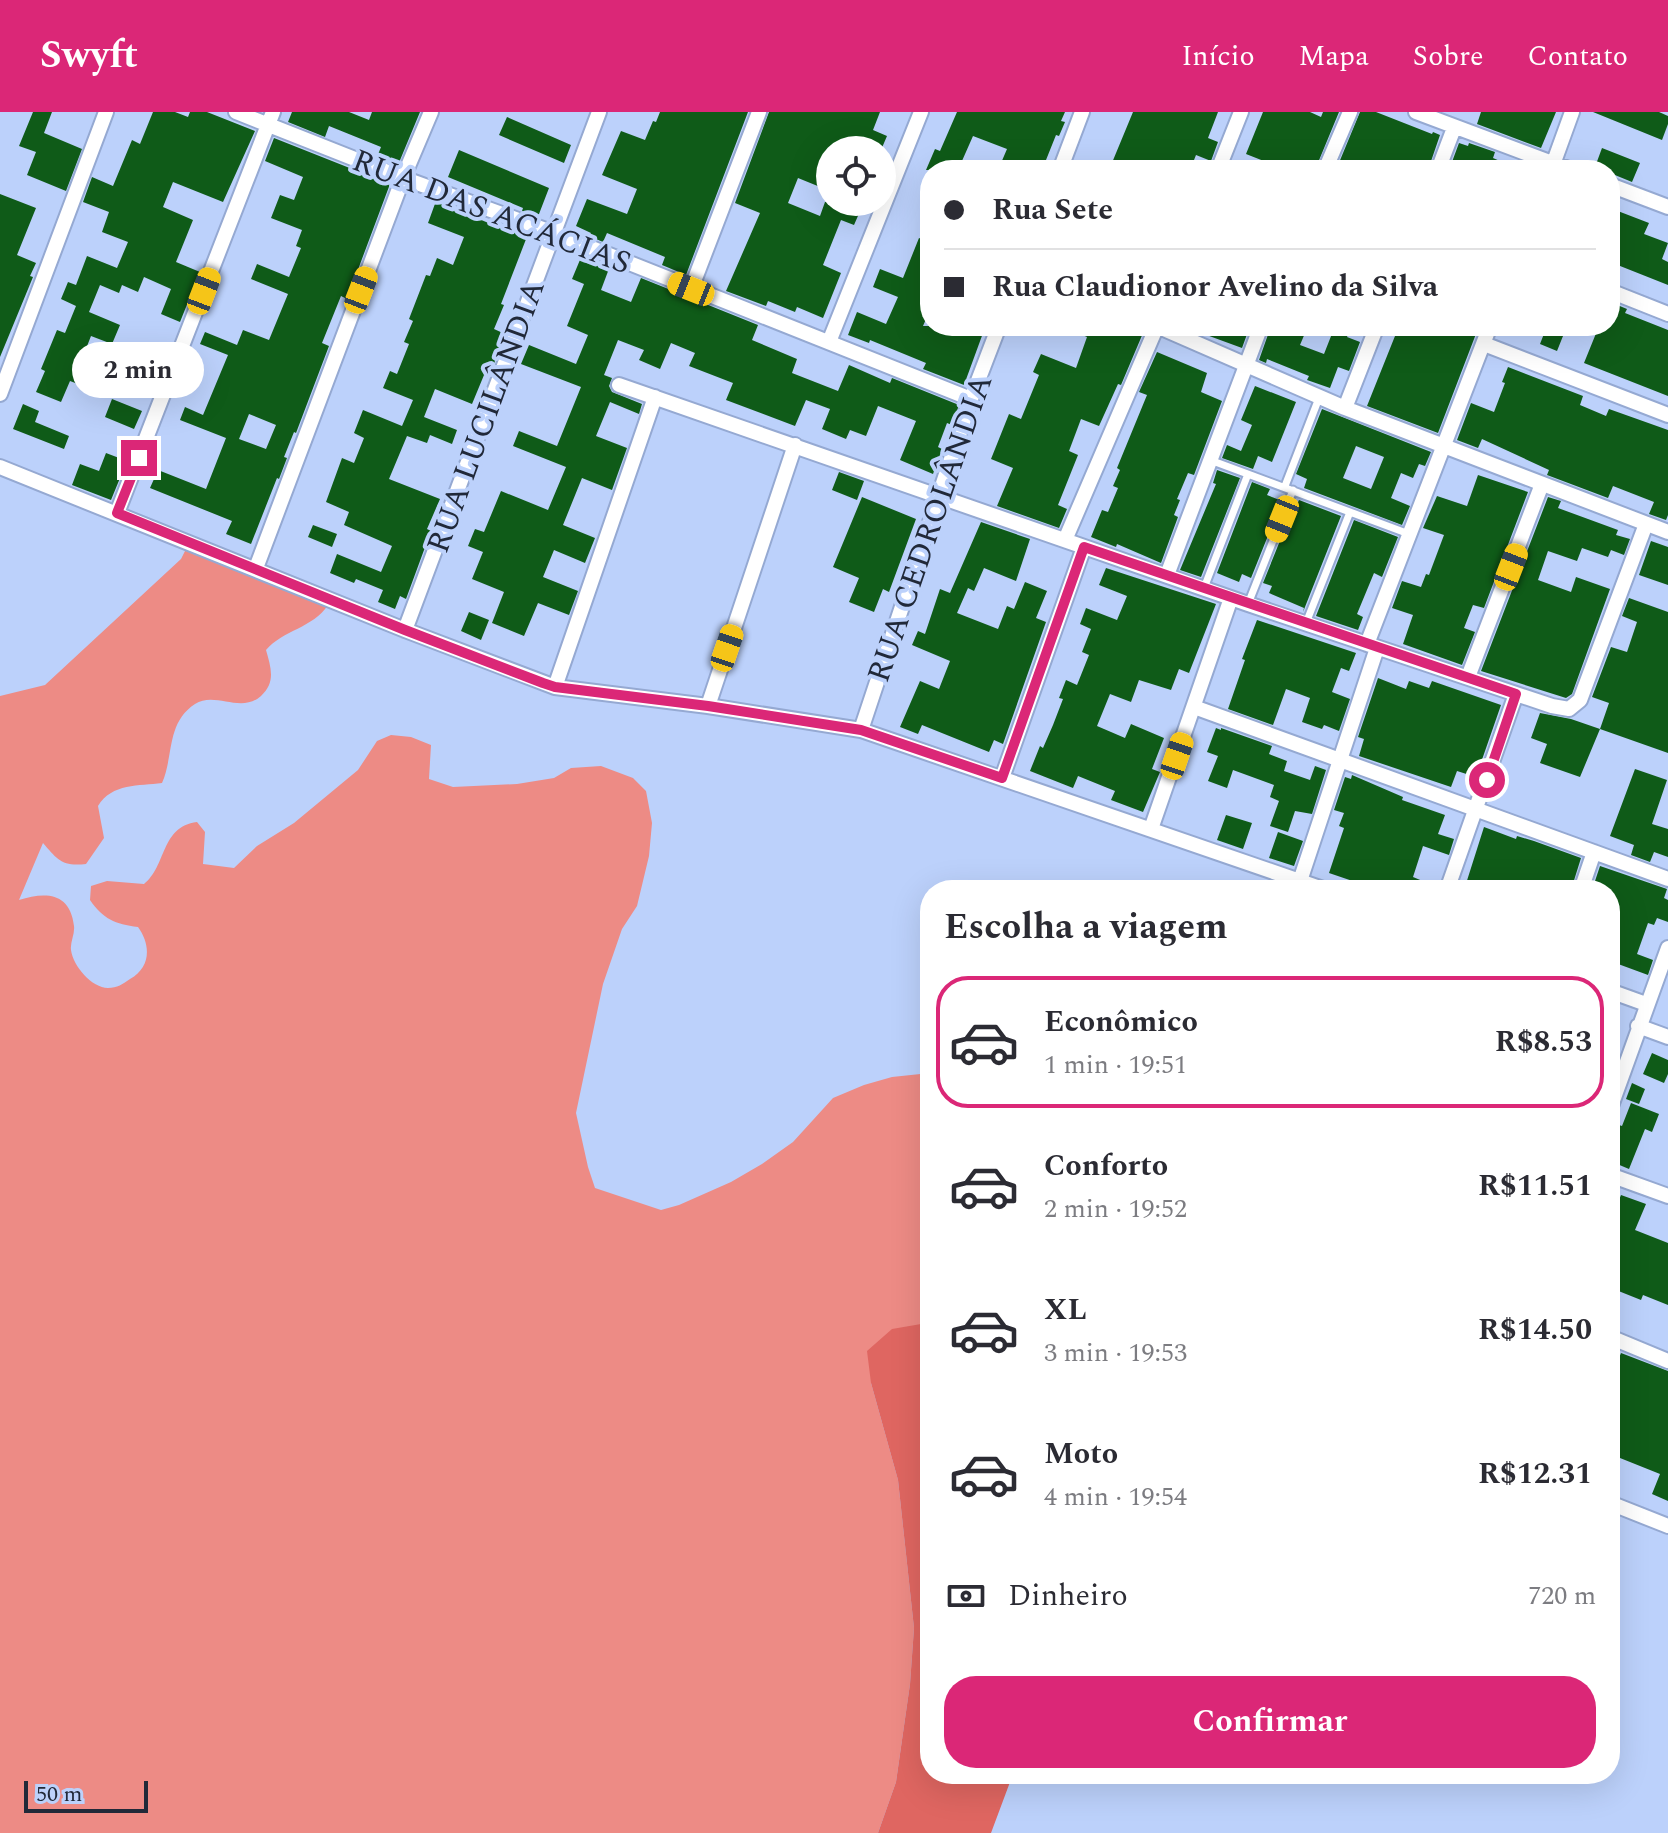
<!DOCTYPE html>
<html lang="pt">
<meta charset="utf-8">
<style>
:root{--surface:#fff;--page:#f7f7f7;--text:#2b2b33;--muted:#7c7c81;--line:#e1e1e2;--accent:#db2777}
body{margin:0;font-family:Spectral,serif;background:var(--page);color:var(--text);height:100vh;display:flex;flex-direction:column;font-size:30px;white-space:nowrap}
*{box-sizing:border-box;margin:0}
p{font-size:26px;color:var(--muted)}
.icon{flex:none;width:44px;height:44px;fill:none;stroke:currentColor;stroke-width:2;stroke-linecap:round;stroke-linejoin:round}
.map{position:relative;flex:1;overflow:hidden}
.sheet{position:absolute;left:920px;top:768px;width:700px;height:904px;display:flex;flex-direction:column;background:var(--surface);border-radius:32px;box-shadow:0 8px 32px #0002}
.sheet>*{flex:none}
.hud{position:absolute;left:920px;top:48px;width:700px;height:176px;border-radius:32px;box-shadow:0 8px 32px #0002;display:grid;align-content:center;height:176px;padding:0 24px;background:var(--surface)}
.controls{position:absolute;left:816px;top:24px;display:grid;gap:16px}
.controls a{display:grid;place-items:center;width:80px;height:80px;border-radius:50%;background:var(--surface);box-shadow:0 8px 32px #0002;font-size:40px}
.scale{position:absolute;left:24px;bottom:20px;width:124px;box-sizing:border-box;padding-left:8px;border:4px solid #212939;border-top:0;font-size:22px;line-height:28px;white-space:nowrap;color:#212939;-webkit-text-stroke:6px #bcd1fb;paint-order:stroke}
.end{position:absolute;width:36px;height:36px;margin:-18px;border:10px solid #db2777;background:#fff;box-shadow:0 0 0 4px #fff}
.from{border-radius:50%}
.bubble{position:absolute;height:56px;border-radius:28px;background:var(--surface);box-shadow:0 8px 32px #0002;font-size:26px;font-weight:700;line-height:56px;text-align:center}
.car{position:absolute;width:24px;height:48px;margin:-24px -12px;border-radius:10px;box-shadow:0 0 6px 2px #0007;background:linear-gradient(#f5c518 24%,#345 0 40%,#f5c518 0 76%,#345 0 86%,#f5c518 0)}
.hud b{display:flex;align-items:center;gap:28px;height:76px;font-size:30px}
.hud b+b{border-top:2px solid var(--line)}
.hud i{width:20px;height:20px;background:var(--text)}
ul{padding:0;list-style:none}
li{display:flex;align-items:center;gap:24px;height:132px;margin:0 16px 12px;padding:0 8px;border:4px solid transparent;border-radius:32px}
li div{flex:1}
li b{display:block;font-size:30px}
li em{font-style:normal;font-weight:700}
li.selected{border-color:var(--accent)}
li>.icon{width:72px;height:72px;stroke-width:1.5}
h2{padding:0 24px;font-size:36px;line-height:96px}
.pay{display:flex;align-items:center;gap:20px;height:88px;padding:0 24px;font-size:30px}
.pay p{margin-inline-start:auto}
.cta{display:flex;gap:16px;margin-top:auto;padding:16px 24px}
.cta a{flex:1;height:92px;border-radius:32px;background:var(--accent);color:#fff;font-size:32px;font-weight:700;line-height:92px;text-align:center}
header{display:flex;align-items:center;gap:48px;box-sizing:border-box;height:112px;padding:0 40px;background:var(--accent);color:#fff}
header strong{font-size:38px}
nav{display:flex;gap:44px;margin-inline-start:auto;font-size:28px}
.map>svg:first-child{display:block}
.green{fill:#ed8b85}
.forest{fill:#df6661}
.building{fill:#0f5b18;fill-rule:evenodd}
.lines{fill:none;stroke-linecap:round;stroke-linejoin:round}
.service-casing{stroke:#95a9d2;stroke-width:11}
.minor-casing{stroke:#95a9d2;stroke-width:18}
.service{stroke:#fff;stroke-width:7}
.minor{stroke:#fff;stroke-width:14}
.route{stroke:#db2777;stroke-width:10}
.labels{text-anchor:middle;stroke-width:8;stroke-linejoin:round;paint-order:stroke}
.street-label{font-size:32px;fill:#212939;stroke:#bcd1fb}
</style>
<header>
<strong>Swyft</strong>
<nav><a>Início</a><a>Mapa</a><a>Sobre</a><a>Contato</a></nav>
</header>
<div class="map">
<svg width="1668" height="1721" viewBox="0 0 1668 1721">
<rect width="100%" height="100%" fill="#bcd1fb"/>
<path class="green" d="M186 437 328 493C313 516 283 518 266 538 271 556 276 570 261 584 241 602 215 579 195 592 166 611 174 644 162 671 139 674 112 671 98 694L104 726 86 752C62 755 57 747 43 731L19 788C44 780 70 779 74 814 75 822 70 830 71 838 73 854 92 876 108 876 117 876 123 872 130 867 151 855 151 833 138 815 115 812 103 807 90 788L91 774 107 769 144 772C167 754 160 715 197 710L205 720 203 752 234 756 257 734 294 711 358 658 377 629 391 623 411 625 431 633 429 667 453 675 517 672 554 666 571 656 601 654 633 666 646 679 652 711 649 744 637 794 622 817 603 872 576 1001 588 1055 595 1076 661 1098 679 1093 731 1070 762 1052 793 1030 833 986 864 973 892 965 930 961V1310L924 1280 926 1242 871 1271 898 1368 914 1516 910 1572 896 1670 878 1721H0V584L45 573 181 447Z"/>
<path class="forest" d="M921 1212C927 1245 923 1277 930 1310V1662H1013L991 1721H878L896 1670 910 1572 914 1516 898 1368 871 1271 867 1239 892 1217Z"/>
<path class="building" d="M33 0H52L44 21 82 37 66 79 27 63 36 40 19 34Z
M153 0H175L188 5 190 0H207L255 19 223 90 173 70 163 95 193 108 176 150 200 160 180 210 161 202 171 177 144 165 138 180 122 173 119 181 100 173 89 200 120 213 112 232 91 224 82 247 87 250 78 272 70 269 61 290 36 280 45 259 41 257 57 218 65 221 76 194 61 187 68 170 76 173 87 144 117 156 128 130 102 120 109 100 83 90 92 65 113 74 132 28 140 32Z
M292 0H349L369 8 372 0H420L398 53 377 45 381 35 329 14 325 25 288 10Z
M660 0H748L686 163 662 153 665 145 607 121 603 130 589 124 591 121 576 114 587 87 627 102 637 77 602 63 621 19 645 28 653 9 656 10Z
M769 0H880L873 18 887 24 881 38H830V79L798 66 788 91 820 104 825 90H864L854 113 841 108 823 153 841 161 823 206 797 195 795 200 768 189 766 194 726 179 760 101 735 91Z
M957 0H1065L1061 9 1065 10 1059 24 1056 23 1042 58H998L1007 37 973 24 958 58H926L935 37 940 39Z
M1133 0H1218L1208 26 1218 30 1211 49 1196 43 1190 58H1109Z
M1263 0H1310L1321 5 1323 0H1339L1315 58H1287L1246 42Z
M1360 0H1376L1432 22 1433 20 1440 23 1428 58H1393L1370 49 1366 58H1336Z
M1481 0H1556L1541 36 1477 12Z
M1593 0H1659L1668 4V12L1662 28Z
M507 5 571 33 564 51 499 23Z
M274 26 390 72 347 187 341 184 322 231 329 234 296 321 294 320 284 345 287 346 279 367 277 366 251 432 226 422 232 409 150 376 158 358 206 377 226 326 180 308 185 295 203 303 228 243 200 232 205 220 237 233 243 218 269 228 288 182 251 167 257 152 289 165 301 136 296 134 302 118 271 106 280 83 294 88 303 65 265 49ZM249 302 276 313 266 337 239 327Z
M1459 31 1468 34 1469 31 1495 40 1493 46 1516 56 1519 49 1534 55 1532 58H1449Z
M1602 36 1640 51 1632 70 1610 61V58L1595 55Z
M459 38 549 76 539 102 535 104 522 99 523 96 448 65Z
M0 82 36 96 17 143 36 151 30 164 33 165 0 245Z
M436 89 498 115 499 112 528 122 501 192 504 193 494 217 505 222 489 265 484 263 472 292 435 277 424 305 457 318 452 332 430 323 427 331 407 324 389 367 440 387 427 417 431 419 406 487 400 484 395 497 378 490 383 478 356 467 354 471 330 461 337 442 381 460 392 434 344 413 349 400 326 390 342 346 354 351 364 326 354 321 363 298 402 314 413 288 383 276 390 259 397 262 409 232 404 230 413 209 409 207 426 163 430 164 437 146 453 153 464 125 428 111Z
M1610 96 1649 111 1644 122 1668 131 1662 147 1668 150V173L1610 150Z
M919 126 930 130V183L924 198 929 200 923 214H965L983 221 964 273 923 257 926 251 870 228 869 231 848 223 857 200 886 212 898 185 873 175 880 157 903 166Z
M582 143 610 154 601 178 631 190 641 166 758 213 752 228 797 247 792 261 838 279 849 253 890 271 892 266 959 293 952 313 947 311 938 335 942 337 933 362 900 348 916 309 878 294 866 324 850 318 846 327 822 317 830 297 806 288 795 314 726 288 733 271 689 254 695 241 671 231 660 257 639 248 644 238 618 228 604 263 612 266 609 274 612 280 642 292 639 302 610 290 596 324 627 336 612 378 582 366 563 413 595 426 585 451 554 438 543 465 578 479 569 503 538 491 524 524 492 511 504 480 472 467 483 440 468 434 475 417 484 420 501 379 548 398 566 355 513 334 519 319 557 334 581 275 521 252 529 233 576 252 588 223 567 214 584 172 572 167Z
M1610 190 1627 197 1625 201 1668 218V284L1584 251 1599 214H1610Z
M1061 214H1146L1121 273 1118 272 1099 314 1081 307 1069 339 1078 343 1058 393 1067 397 1059 416 997 394 1013 356 991 347 1009 302 1021 307 1039 263 1033 260 1041 242 1076 256 1087 225Z
M1182 214H1250L1242 236Z
M1271 214H1308L1300 233 1324 242 1335 214H1352L1347 225 1360 230 1349 259 1338 255 1330 276 1307 268 1309 264 1267 247 1266 251 1259 248Z
M1399 214H1479L1438 321 1367 294Z
M1547 214H1567L1557 239 1540 232Z
M1157 240 1207 261 1201 280 1222 289 1194 363 1188 361 1177 387 1180 388 1174 403 1178 405 1161 451 1117 432 1116 435 1091 425 1102 398 1108 400 1118 376 1113 374 1120 358 1117 356 1147 283 1139 280Z
M1508 255 1583 284 1580 293 1606 304 1609 297 1668 318V403L1666 408 1649 402 1654 390 1613 374 1608 386 1547 363 1549 358 1482 327 1478 336 1457 328 1471 291 1494 300 1505 271 1502 270Z
M1255 274 1296 290 1272 350 1258 344 1253 357 1222 346 1227 333 1241 339 1252 313 1241 308Z
M112 287 142 299 134 317 105 305Z
M23 292 39 299 35 310 69 324 64 337 13 317Z
M1322 297 1431 340 1425 354 1419 352 1413 366 1401 361 1391 386 1410 394 1402 413 1304 376 1307 367 1296 362ZM1356 334 1384 345 1371 377 1343 366Z
M106 341 127 349 111 388 72 373 80 352 99 359Z
M1217 358 1240 366 1201 465 1180 458 1216 372 1213 371Z
M839 360 864 369 857 388 832 378Z
M1478 363 1528 380 1484 496 1473 493 1464 516 1475 520 1462 553 1403 532 1413 503 1392 496 1402 469 1421 475 1426 462 1429 463 1444 423 1423 416 1437 384 1467 394Z
M1252 370 1270 377 1267 383 1282 389 1251 466 1242 462 1239 470 1217 461Z
M862 385 916 407 889 480 883 477 874 500 849 490 859 466 833 455Z
M1548 385 1561 389 1558 396 1618 418 1616 423 1630 427 1624 443 1611 438 1608 445 1582 436 1577 449 1548 439 1538 468 1571 480 1576 465 1610 477 1572 582 1566 586 1481 559Z
M1299 388 1341 404 1303 500 1304 496 1269 481 1272 474 1263 471 1294 394 1296 395Z
M1354 408 1398 425 1382 465 1374 461 1357 502 1363 505 1358 518 1316 504Z
M981 410 1030 427 1016 469 984 456 974 479 968 476 957 501 998 517 1007 494 1014 497 1025 470 1047 479 1036 506 1046 510 1003 632 994 628 989 640 922 613 918 622 900 615 920 569 939 577 950 549 912 533 918 519 925 522 940 477 950 481Z
M313 413 337 422 332 435 308 425Z
M1651 429 1668 435V473L1639 463Z
M1106 456 1216 492 1189 561 1179 557 1171 578 1139 568 1131 590 1110 582 1097 614 1125 626 1131 612 1164 626 1152 657 1160 660 1143 700 1111 688 1115 679 1078 664 1073 676 1030 659 1040 634 1043 636 1053 613 1063 587 1059 586 1066 568 1077 573 1089 543 1082 540 1091 517 1080 512 1086 496 1117 508 1127 484 1099 473Z
M1629 486 1668 500V641L1600 617 1609 591 1592 585 1611 535 1627 540 1637 510 1622 504Z
M469 500 489 508 481 528 461 519Z
M1257 508 1356 541 1349 559 1341 556 1332 580 1350 587 1339 619 1324 613 1322 617 1302 610 1310 586 1286 577 1273 613 1228 597 1245 548 1242 547Z
M1378 566 1406 577 1409 569 1429 576 1432 569 1501 593 1476 665 1457 659 1451 675 1359 644 1364 627 1358 625Z
M1540 601 1571 607 1600 617 1580 665 1540 651 1547 632 1531 626Z
M1216 616 1221 618V616L1272 634 1269 642 1287 649 1284 659 1310 668 1315 654 1326 658 1312 702 1295 699 1288 720 1270 714 1279 689 1270 685 1274 673 1233 658 1227 676 1208 669 1218 644 1207 640Z
M1635 657 1667 668 1652 712 1668 717V745L1654 740 1650 750 1631 743 1634 733 1610 724Z
M1352 663 1403 685 1402 688 1445 703 1438 722 1454 727 1449 743 1423 734 1413 765 1437 775V778H1379L1329 761 1344 716 1339 714 1344 701 1334 698 1345 665 1351 667Z
M1226 703 1252 711 1243 737 1217 728Z
M1484 715 1516 727 1517 724 1534 729 1581 746 1571 778H1529L1500 768 1497 778H1464Z
M1278 720 1303 729 1294 754 1269 746Z
M1600 754 1667 777 1664 786 1668 788V810L1657 806 1654 813 1648 811 1637 842 1653 848 1648 863 1610 849V778H1592Z
M1652 941 1668 948V962L1664 971 1643 962Z
M1632 971 1645 977 1639 992 1626 987Z
M1631 991 1659 1002 1652 1020 1645 1017 1629 1057 1610 1049V1028L1616 1012 1622 1014Z
M1621 1083 1646 1092 1635 1118 1668 1131V1193L1643 1183 1641 1188 1611 1176 1617 1163 1610 1160V1110Z
M1621 1241 1668 1259V1389L1652 1382 1660 1362 1610 1342V1269Z"/>
<g class="lines">
<defs>
<path id="service" d="M1210 348 1409 422
M1285 374 1319 286
M1204 476 1248 362
M1248 492 1293 378
M1306 511 1350 400"/>
<path id="minor" d="M236 0 403 66 554 121 971 287
M1416 0 1571 58
M1060 58 1082 0
M1218 58 1241 0
M1325 58 1350 0
M1438 58 1454 16
M1551 58 1572 0
M1610 73 1668 95
M691 177 759 0
M1610 179 1668 202
M1157 214 1345 296 1668 420
M829 230 921 0
M1484 232 1668 303
M619 273 1248 492 1552 594 1569 597 1580 588 1646 412
M0 282 106 0
M1345 296 1377 214
M0 355 405 518 555 575 708 594 861 618 1326 778
M117 401 273 0
M1065 428 1157 214
M256 456 403 66 431 0
M1167 463 1261 214
M405 518 599 0
M1367 532 1490 214
M1468 565 1542 372
M555 575 655 285
M708 594 795 333
M1194 595 1668 767
M861 618 971 287 999 214
M1002 666 1084 435
M1151 717 1231 486
M1300 769 1377 536
M1447 778 1516 582
M1581 778 1594 740
M1610 879 1646 892
M1638 914 1668 925
M1610 997 1668 836
M1610 1063 1668 1084
M1610 1225 1668 1249
M1610 1391 1668 1414"/>
</defs>
<use href="#service" class="service-casing"/>
<use href="#minor" class="minor-casing"/>
<use href="#service" class="service"/>
<use href="#minor" class="minor"/>
</g>
<g class="lines">
<path class="route" d="M139 346 117 401 405 518 543 571 555 575 708 594 861 618 1002 666 1084 435 1516 582 1487 668"/>
</g>
<g class="labels">
<g class="street-label">
<text transform="translate(492 99) rotate(21)" y="11">RUA DAS ACÁCIAS</text>
<text transform="translate(485 304) rotate(-70)" y="11">RUA LUCILÂNDIA</text>
<text transform="translate(929 416) rotate(-71)" y="11">RUA CEDROLÂNDIA</text>
</g>
</g>
</svg>
<div class="controls">
<a><svg class="icon" aria-label="locate" viewBox="0 0 24 24"><circle cx="12" cy="12" r="6"/><path d="M12 2v4M12 18v4M2 12h4M18 12h4"/></svg></a>
</div>
<div class="scale">50 m</div>
<i class="end from" style="left:1487px;top:668px"></i>
<i class="end" style="left:139px;top:346px"></i>
<div class="bubble" style="left:72px;top:230px;width:132px">2 min</div>
<i class="car" style="left:691px;top:177px;rotate:292deg"></i>
<i class="car" style="left:361px;top:178px;rotate:21deg"></i>
<i class="car" style="left:204px;top:179px;rotate:21deg"></i>
<i class="car" style="left:1282px;top:407px;rotate:202deg"></i>
<i class="car" style="left:1511px;top:455px;rotate:21deg"></i>
<i class="car" style="left:727px;top:536px;rotate:19deg"></i>
<i class="car" style="left:1177px;top:644px;rotate:19deg"></i>
<div class="hud">
<b><i class="from"></i>Rua Sete</b>
<b><i></i>Rua Claudionor Avelino da Silva</b>
</div>
<section class="sheet">
<h2>Escolha a viagem</h2>
<ul>
<li class="selected"><svg class="icon" aria-label="car" viewBox="0 0 24 24"><path d="M5 17H2v-5l4-1 3-4h7l3 4 3 1v5h-3M9 17h6M6 11h13"/><circle cx="7" cy="17" r="2"/><circle cx="17" cy="17" r="2"/></svg><div><b>Econômico</b><p>1 min · 19:51</p></div><em>R$8.53</em></li>
<li><svg class="icon" aria-label="car" viewBox="0 0 24 24"><path d="M5 17H2v-5l4-1 3-4h7l3 4 3 1v5h-3M9 17h6M6 11h13"/><circle cx="7" cy="17" r="2"/><circle cx="17" cy="17" r="2"/></svg><div><b>Conforto</b><p>2 min · 19:52</p></div><em>R$11.51</em></li>
<li><svg class="icon" aria-label="car" viewBox="0 0 24 24"><path d="M5 17H2v-5l4-1 3-4h7l3 4 3 1v5h-3M9 17h6M6 11h13"/><circle cx="7" cy="17" r="2"/><circle cx="17" cy="17" r="2"/></svg><div><b>XL</b><p>3 min · 19:53</p></div><em>R$14.50</em></li>
<li><svg class="icon" aria-label="car" viewBox="0 0 24 24"><path d="M5 17H2v-5l4-1 3-4h7l3 4 3 1v5h-3M9 17h6M6 11h13"/><circle cx="7" cy="17" r="2"/><circle cx="17" cy="17" r="2"/></svg><div><b>Moto</b><p>4 min · 19:54</p></div><em>R$12.31</em></li>
</ul>
<div class="pay"><svg class="icon" aria-label="cash" viewBox="0 0 24 24"><path d="M3 7h18v10H3z"/><circle cx="12" cy="12" r="2"/></svg>Dinheiro<p>720 m</p></div>
<div class="cta"><a>Confirmar</a></div>
</section>
</div>
